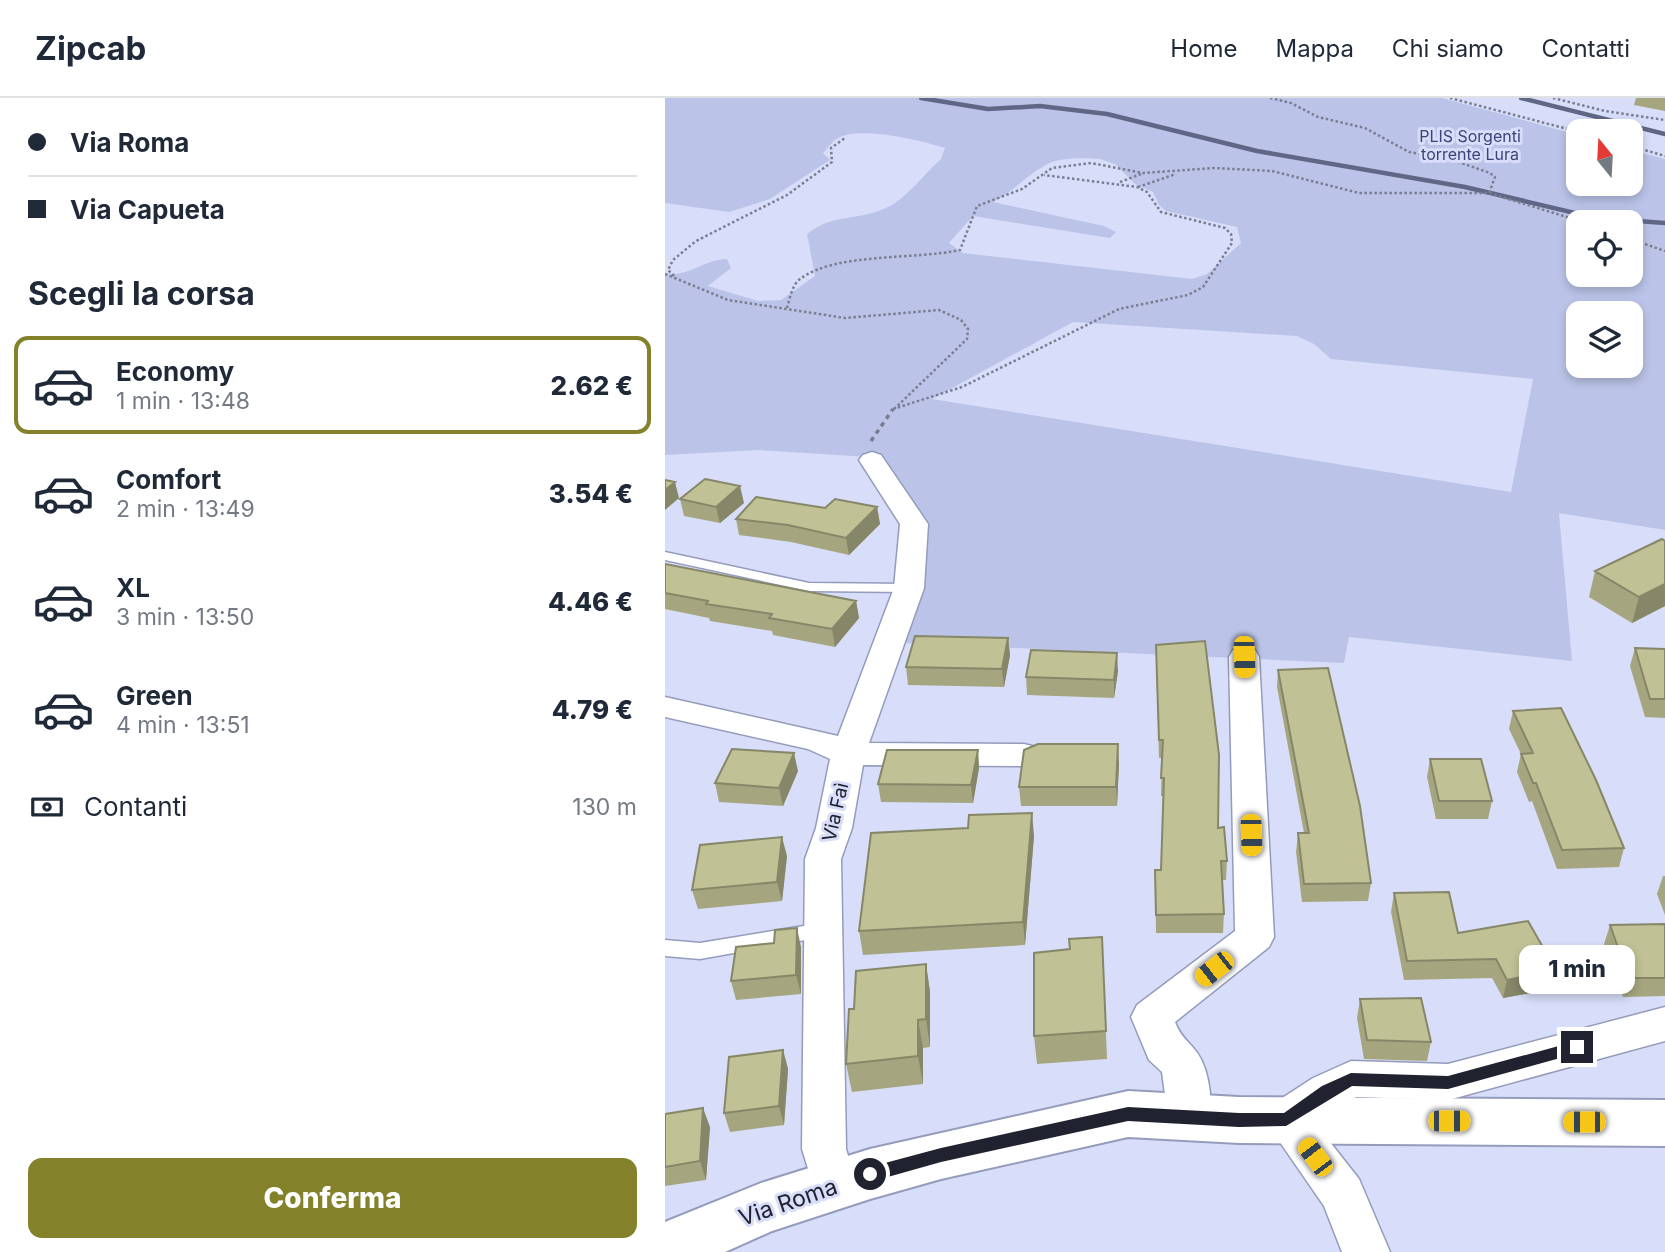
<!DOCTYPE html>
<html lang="it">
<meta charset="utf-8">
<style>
:root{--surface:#fff;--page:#f6f6f7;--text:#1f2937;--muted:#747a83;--line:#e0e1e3;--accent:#83822b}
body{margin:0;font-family:Inter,sans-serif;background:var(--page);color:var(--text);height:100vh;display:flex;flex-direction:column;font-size:26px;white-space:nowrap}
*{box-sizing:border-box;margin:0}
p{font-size:23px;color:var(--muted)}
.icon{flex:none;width:38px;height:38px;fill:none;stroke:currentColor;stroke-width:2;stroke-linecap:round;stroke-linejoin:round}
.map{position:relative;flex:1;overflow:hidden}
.drawer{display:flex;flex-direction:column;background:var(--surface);width:665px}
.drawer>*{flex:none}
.guide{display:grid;align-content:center;height:154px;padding:0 28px;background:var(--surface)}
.needle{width:46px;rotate:342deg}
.tools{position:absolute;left:901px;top:21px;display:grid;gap:14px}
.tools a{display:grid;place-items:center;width:77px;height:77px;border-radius:14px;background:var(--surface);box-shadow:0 4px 10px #0003;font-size:35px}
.end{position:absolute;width:32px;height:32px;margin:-16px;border:9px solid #20222f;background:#fff;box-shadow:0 0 0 4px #fff}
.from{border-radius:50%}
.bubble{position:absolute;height:49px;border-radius:14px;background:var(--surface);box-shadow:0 4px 10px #0003;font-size:23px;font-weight:800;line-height:49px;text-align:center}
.car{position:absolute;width:21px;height:42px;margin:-21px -10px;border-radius:9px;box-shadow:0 0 5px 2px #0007;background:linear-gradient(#f5c518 24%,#345 0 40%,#f5c518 0 76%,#345 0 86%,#f5c518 0)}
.guide b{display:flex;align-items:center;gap:24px;height:66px;font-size:26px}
.guide b+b{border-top:2px solid var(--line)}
.guide i{width:18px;height:18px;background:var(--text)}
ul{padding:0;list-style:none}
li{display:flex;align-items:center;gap:21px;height:98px;margin:0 14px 10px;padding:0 14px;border:4px solid transparent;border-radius:14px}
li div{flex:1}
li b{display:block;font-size:26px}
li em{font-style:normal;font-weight:800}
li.on{border-color:var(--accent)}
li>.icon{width:63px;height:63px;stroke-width:1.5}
h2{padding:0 28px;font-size:32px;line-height:84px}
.pay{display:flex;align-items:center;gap:18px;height:77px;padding:0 28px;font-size:26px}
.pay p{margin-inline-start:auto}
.cta{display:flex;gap:14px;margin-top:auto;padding:14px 28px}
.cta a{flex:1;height:80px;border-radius:14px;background:var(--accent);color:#fff;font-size:28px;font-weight:800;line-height:80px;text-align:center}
header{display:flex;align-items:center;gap:42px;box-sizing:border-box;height:98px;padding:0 35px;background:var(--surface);border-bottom:2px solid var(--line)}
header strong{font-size:33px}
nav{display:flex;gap:38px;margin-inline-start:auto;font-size:24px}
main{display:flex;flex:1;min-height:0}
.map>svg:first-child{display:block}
.green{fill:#bbc4e8;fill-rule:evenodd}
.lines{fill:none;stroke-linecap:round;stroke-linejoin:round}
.stream{stroke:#606786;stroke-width:4.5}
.lane-casing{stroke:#949bbb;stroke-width:3}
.street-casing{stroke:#949bbb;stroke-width:3}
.secondary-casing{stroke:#949bbb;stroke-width:4}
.path-far1{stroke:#797d91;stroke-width:2.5;stroke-dasharray:2.5 2.5;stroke-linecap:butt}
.path{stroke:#797d91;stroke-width:3.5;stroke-dasharray:4.5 4.5;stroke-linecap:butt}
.lane{fill:#fff;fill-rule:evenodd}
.street{fill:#fff;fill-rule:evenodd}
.secondary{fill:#fff;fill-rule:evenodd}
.wall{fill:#a5a67f}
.shaded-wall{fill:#868768}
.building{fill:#c0c194;stroke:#868768;stroke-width:2}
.route{fill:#20222f}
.labels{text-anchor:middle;stroke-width:6;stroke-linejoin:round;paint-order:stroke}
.far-park-label{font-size:16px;fill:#3b447a;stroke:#d8def9}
.street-label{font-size:19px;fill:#20222f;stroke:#d8def9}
.near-street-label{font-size:23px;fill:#20222f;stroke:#d8def9}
</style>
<header>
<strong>Zipcab</strong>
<nav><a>Home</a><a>Mappa</a><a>Chi siamo</a><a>Contatti</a></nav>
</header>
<main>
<section class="drawer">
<div class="guide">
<b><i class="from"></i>Via Roma</b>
<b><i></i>Via Capueta</b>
</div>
<h2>Scegli la corsa</h2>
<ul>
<li class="on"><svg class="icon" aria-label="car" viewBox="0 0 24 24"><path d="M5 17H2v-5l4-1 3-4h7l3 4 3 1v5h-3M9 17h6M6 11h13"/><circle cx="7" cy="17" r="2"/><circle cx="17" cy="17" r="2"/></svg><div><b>Economy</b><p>1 min · 13:48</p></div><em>2.62 €</em></li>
<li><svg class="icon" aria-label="car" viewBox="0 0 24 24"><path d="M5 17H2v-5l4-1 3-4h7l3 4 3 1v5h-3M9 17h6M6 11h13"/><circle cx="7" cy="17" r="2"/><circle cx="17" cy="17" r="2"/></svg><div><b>Comfort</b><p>2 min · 13:49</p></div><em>3.54 €</em></li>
<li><svg class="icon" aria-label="car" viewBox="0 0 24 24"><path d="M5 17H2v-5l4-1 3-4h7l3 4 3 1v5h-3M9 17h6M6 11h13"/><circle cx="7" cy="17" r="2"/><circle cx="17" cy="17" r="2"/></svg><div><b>XL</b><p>3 min · 13:50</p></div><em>4.46 €</em></li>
<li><svg class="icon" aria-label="car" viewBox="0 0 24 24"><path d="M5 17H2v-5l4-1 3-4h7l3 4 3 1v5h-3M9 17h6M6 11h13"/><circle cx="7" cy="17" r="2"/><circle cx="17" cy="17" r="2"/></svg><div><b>Green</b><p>4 min · 13:51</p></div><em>4.79 €</em></li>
</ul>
<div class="pay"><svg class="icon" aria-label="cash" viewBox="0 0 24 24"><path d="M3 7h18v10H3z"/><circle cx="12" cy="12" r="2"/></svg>Contanti<p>130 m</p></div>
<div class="cta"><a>Conferma</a></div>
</section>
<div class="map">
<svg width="1000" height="1154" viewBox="0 0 1000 1154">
<rect width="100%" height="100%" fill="#d8def9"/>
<path class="green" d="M0 0H777L913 37 914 86H966V52L1000 61V432L894 415 907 563 684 539 679 565 239 545 261 423 204 359 94 352 0 357V175C23 180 39 161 62 161L66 170 43 188 93 203 116 202 150 178 142 136C170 114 193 124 223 109 243 99 260 75 276 61L280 50C256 43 192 26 170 42 165 46 162 51 158 55L165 62 105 101 64 114 0 105ZM435 61 450 66 470 86 488 94 494 107 501 113 572 129 576 145 542 176 527 181 298 155 284 145 308 118 445 140 451 134 439 128 328 104C349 93 361 78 379 68 393 59 419 60 435 61ZM914 124H966V177H914ZM914 215H966V268H914ZM408 224 632 238 649 246 666 261 868 281 846 394 267 301Z"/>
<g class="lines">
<path class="stream" d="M256 0 323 11 375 8 442 16 592 53 800 89 931 120 1000 125
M856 0 1000 36"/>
<defs>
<path id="lane" d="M0 454 144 485 244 486 251 490 244 494 144 493 0 462Z
M157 825 164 827 167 832 164 837 157 839 35 861 0 858V842L35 845Z"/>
<path id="street" d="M207 354 216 357 263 426 259 490 204 645 359 646 371 649 376 657 371 665 359 668 198 667 187 730 176 761 181 1051 192 1088 185 1103 169 1109 153 1103 137 1051 140 761 151 730 165 661 143 651 0 619V599L173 638 229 490 235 426 194 362 198 357Z
M579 550 590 552 594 559 609 839 604 849 510 924C516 940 524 943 533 956 545 974 550 1013 541 1032L525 1038 509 1032 503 1019 497 974 484 962 466 919 472 907 570 833 564 559 568 552Z
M1000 909V943L783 1002 691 999 650 1025 694 1081 725 1154H677L659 1108 599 1021 605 1008 648 980 686 963 783 966Z"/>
<path id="secondary" d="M463 993 574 999 1000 1002V1048L574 1045 463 1039 276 1081 205 1101 107 1133 60 1154H0V1124L96 1085 205 1051Z"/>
</defs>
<use href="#lane" class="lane-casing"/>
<use href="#street" class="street-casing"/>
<use href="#secondary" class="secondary-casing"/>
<path class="path-far1" d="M605 0 626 5 653 19 700 30 744 54 788 62 825 75 830 79 824 95
M785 0 914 34
M888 0 940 13 1000 22
M966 48 1000 58
M455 84 476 76
M473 89 511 76
M966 141 1000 153
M0 176 63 202 180 220 274 212 296 222 303 231 302 241 227 313
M9 178 3 172 8 162 31 143 122 97 167 64 166 50 180 40
M122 210C125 200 127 187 135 181 171 154 251 162 295 152L312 108 357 91 387 70 426 65 478 75 549 70 607 73 694 95H824L918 124
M228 311 297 289 454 211 523 197 538 189 567 145 566 136 560 130 496 114 482 94 472 89 379 77"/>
<path class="path" d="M206 343 228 311"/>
<use href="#lane" class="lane"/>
<use href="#street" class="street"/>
<use href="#secondary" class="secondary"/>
</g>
<path class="wall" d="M971 0H1000V13L969 7Z
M15 401 79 405 55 425 19 418Z
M212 409 215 426 184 457 126 444 74 437 71 421 160 410Z
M1000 443V508L967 525 924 499 930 473Z
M0 466 191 503 194 520 170 549 108 537 107 533 45 523 44 520 0 511Z
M343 540 345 557 339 589 243 587 241 569Z
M970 550 1000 551V620L980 619 965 568Z
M491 564 553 730 562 763 561 782H557L559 816 558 835H491L490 772H496L498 698H496L497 660H494Z
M613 572 706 785 703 803 637 804 631 754 633 735H639L612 589Z
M453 573 449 600 362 597 361 579Z
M848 613 959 750 954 769 892 771 867 703 864 704 852 674 856 656 844 631Z
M313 652 314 670 308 705 216 704 213 686Z
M765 661 827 703 823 721H771L762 679Z
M454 665 452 708H356L354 689Z
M133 673 118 708 54 704 50 685Z
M369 738 360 847 198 857 194 833Z
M122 758 117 803 33 811 27 792Z
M998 778H1000V817L992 796Z
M729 795 793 835 891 872 887 891 838 900 827 880 739 882 726 814Z
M1000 826V898L958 899 939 846 945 827Z
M437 839 442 961 372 966 369 938 405 851Z
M109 845 136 849V896L71 902 66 883Z
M261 866 265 894V949L258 950V986L187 994 181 966 189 911Z
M695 901 766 944 762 963 699 961 692 920Z
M118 952 123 971 119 1027 65 1034 59 1015Z
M0 1016 45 1029 41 1082 0 1088Z"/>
<path class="shaded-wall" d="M10 384 14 400 0 412V392Z
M75 388 79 405 55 425 51 409Z
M212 409 215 426 184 457 181 440Z
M1000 486V508L967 525 974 499Z
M191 503 194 520 170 549 167 531Z
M343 540 345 557 339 589 337 571Z
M452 555 453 573 449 600V582Z
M453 646 454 665 452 708 451 689Z
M313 652 314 670 308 705 306 687Z
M129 655 133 673 118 708 114 690Z
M367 715 369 738 360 847 358 824Z
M117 739 122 758 117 803 112 784Z
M132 830 136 849V896L131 877Z
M261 866 265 894V949L261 921Z
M891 872 887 891 838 900 842 882Z
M253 922 258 950V986L253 958Z
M118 952 123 971 119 1027 114 1008Z
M38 1010 45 1029 41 1082 35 1063Z"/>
<path class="building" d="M40 381 75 388 51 409 15 401Z
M0 382 10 384 0 392Z
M91 399 160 410 170 401 212 409 181 440 123 427 71 421Z
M997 441 1000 443V486L974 499 930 473Z
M0 466 191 503 167 531 104 520 107 516 41 506 43 503 0 495Z
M250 538 343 540 337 571 241 569Z
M540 543 554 657 553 730 559 729 562 763H556L559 816 491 817 490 772H496L499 680H496L498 642H494L491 547Z
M970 550 1000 551V601H985Z
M366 552 452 555 449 582 361 579Z
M663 570 695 708 706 785 639 786 633 735H644L613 572Z
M896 610 931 682 959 750 897 752 871 685H868L856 656 868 655 848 613Z
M373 646H453L451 689H354L359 652Z
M67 651 129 655 114 690 50 685Z
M222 652H313L306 687 213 686Z
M765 661H816L827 703H774Z
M367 715 358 824 194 833 206 735 303 730 304 717Z
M117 739 112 784 27 792 35 747Z
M784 794 793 835 863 823 891 872 842 882 831 861 742 863 729 795Z
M1000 826V880H964L945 827Z
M132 830 131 877 66 883 71 849 109 845 110 832Z
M437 839 441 933 369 938V855L405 851 404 841Z
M261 866V921L253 922V958L181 966 184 911H189L191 873Z
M756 900 766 944 702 942 695 901Z
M118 952 114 1008 59 1015 64 959Z
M38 1010 35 1063 0 1069V1016Z"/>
<path class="route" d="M912 943 920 949 917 954 783 991 687 988 621 1028 574 1029 463 1023 276 1064 205 1084 197 1076 205 1069 276 1050 463 1009 574 1015H619L657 988 686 975 783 978Z"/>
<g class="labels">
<g class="far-park-label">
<text x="805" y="44">PLIS Sorgenti<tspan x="805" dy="18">torrente Lura</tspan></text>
</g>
<g class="street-label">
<text transform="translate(170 714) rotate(-77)" y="7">Via Faì</text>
</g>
<g class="near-street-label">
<text transform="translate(123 1104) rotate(-19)" y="8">Via Roma</text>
</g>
</g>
</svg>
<div class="tools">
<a><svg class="needle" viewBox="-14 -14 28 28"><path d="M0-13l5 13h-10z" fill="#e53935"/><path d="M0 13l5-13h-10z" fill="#747a83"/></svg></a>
<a><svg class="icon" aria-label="locate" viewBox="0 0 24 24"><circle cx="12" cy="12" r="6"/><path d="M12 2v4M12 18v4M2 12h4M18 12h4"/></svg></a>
<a><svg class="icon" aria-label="layers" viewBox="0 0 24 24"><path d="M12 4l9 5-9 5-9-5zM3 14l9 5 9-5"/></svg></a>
</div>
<i class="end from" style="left:205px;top:1076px"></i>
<i class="end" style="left:912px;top:949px"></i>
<div class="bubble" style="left:854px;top:847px;width:116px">1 min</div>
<i class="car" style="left:579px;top:559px;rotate:178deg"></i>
<i class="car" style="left:586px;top:737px;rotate:178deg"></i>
<i class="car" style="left:549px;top:871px;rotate:232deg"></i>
<i class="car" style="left:784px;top:1023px;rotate:90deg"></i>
<i class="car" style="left:919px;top:1024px;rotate:270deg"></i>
<i class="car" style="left:650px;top:1059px;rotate:323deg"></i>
</div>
</main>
